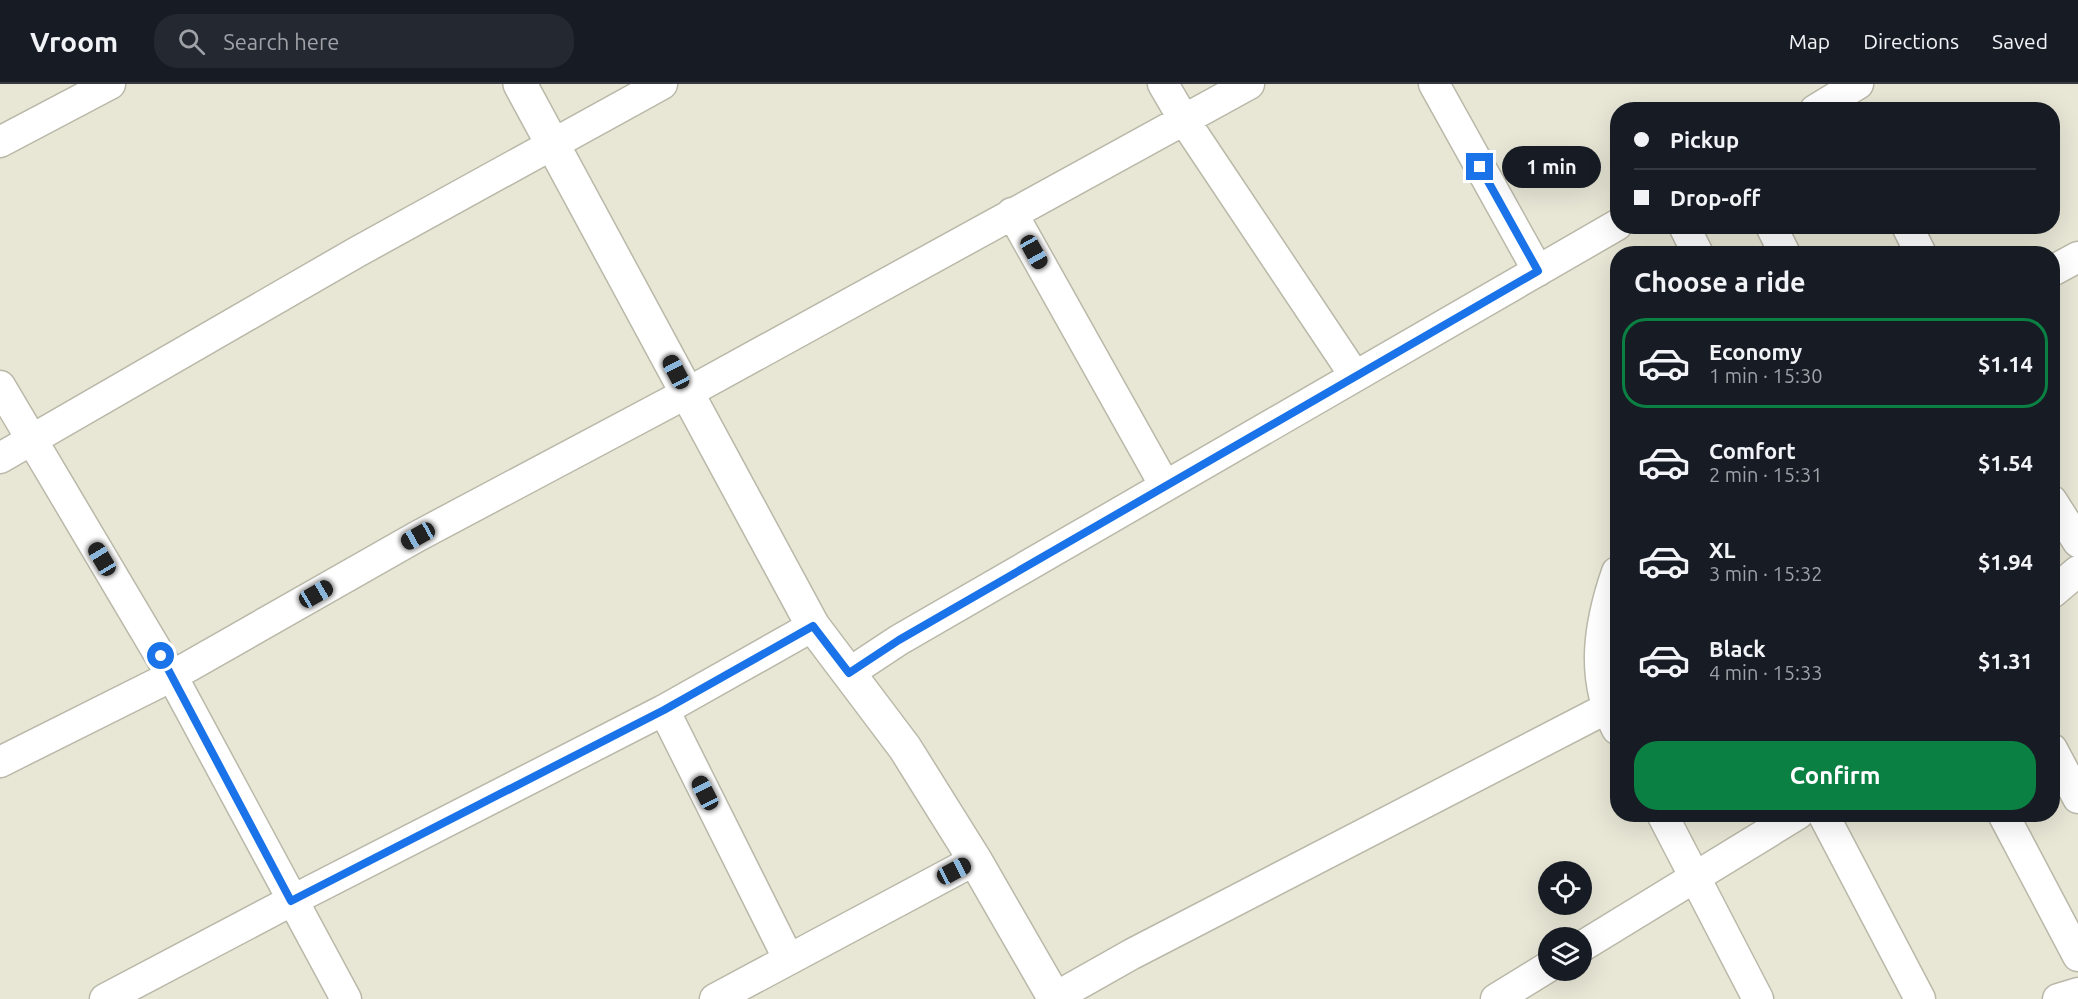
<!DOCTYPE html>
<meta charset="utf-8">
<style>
:root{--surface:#171b24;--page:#242831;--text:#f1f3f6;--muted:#9ea1a6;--line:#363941;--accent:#0b8043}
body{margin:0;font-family:Ubuntu,sans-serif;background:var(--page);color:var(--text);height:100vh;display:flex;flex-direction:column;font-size:22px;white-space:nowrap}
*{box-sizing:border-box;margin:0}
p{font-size:20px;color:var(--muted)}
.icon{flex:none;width:33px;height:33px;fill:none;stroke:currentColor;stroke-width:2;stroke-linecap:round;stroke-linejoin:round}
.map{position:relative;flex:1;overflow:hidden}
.drawer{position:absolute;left:1610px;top:162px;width:450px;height:576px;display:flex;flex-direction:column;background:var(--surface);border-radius:24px;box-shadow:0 6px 24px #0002}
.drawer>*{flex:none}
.banner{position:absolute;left:1610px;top:18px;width:450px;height:132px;border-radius:24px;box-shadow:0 6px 24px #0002;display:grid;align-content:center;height:132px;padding:0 24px;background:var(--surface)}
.buttons{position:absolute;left:1538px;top:777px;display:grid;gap:12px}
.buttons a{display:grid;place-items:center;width:54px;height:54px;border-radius:50%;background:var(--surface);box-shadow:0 6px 24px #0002;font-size:30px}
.end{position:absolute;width:27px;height:27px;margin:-14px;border:8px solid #1a73e8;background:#fff;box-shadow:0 0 0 3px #fff}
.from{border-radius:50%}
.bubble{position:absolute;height:42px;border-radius:21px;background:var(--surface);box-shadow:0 6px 24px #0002;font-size:20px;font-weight:600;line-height:42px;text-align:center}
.car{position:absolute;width:18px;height:36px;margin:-18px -9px;border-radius:8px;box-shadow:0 0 4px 2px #0007;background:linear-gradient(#222 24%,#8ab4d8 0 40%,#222 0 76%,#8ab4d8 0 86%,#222 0)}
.banner b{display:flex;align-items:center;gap:21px;height:57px;font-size:22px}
.banner b+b{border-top:2px solid var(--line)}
.banner i{width:15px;height:15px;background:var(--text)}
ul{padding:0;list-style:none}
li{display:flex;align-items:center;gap:18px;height:90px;margin:0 12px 9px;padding:0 12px;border:3px solid transparent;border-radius:24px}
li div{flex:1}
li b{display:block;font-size:22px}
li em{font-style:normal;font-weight:600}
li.selected{border-color:var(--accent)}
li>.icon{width:54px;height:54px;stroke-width:1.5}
h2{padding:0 24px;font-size:27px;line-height:72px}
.primary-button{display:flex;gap:12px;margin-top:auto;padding:12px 24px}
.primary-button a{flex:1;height:69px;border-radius:24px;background:var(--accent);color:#fff;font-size:24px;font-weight:600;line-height:69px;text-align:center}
header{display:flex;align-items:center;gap:36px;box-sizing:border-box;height:84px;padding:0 30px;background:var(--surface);border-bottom:2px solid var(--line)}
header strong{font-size:28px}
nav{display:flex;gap:33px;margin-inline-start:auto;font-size:21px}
.search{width:420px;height:54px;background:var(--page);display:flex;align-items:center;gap:15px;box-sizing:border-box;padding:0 21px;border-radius:24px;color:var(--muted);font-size:22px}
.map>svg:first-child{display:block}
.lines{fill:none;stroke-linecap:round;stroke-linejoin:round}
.street-casing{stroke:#bab8a8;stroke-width:33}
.secondary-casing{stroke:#bab8a8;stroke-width:36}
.street{stroke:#fff;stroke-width:30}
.secondary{stroke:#fff;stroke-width:33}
.route{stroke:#1a73e8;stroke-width:8}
</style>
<header>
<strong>Vroom</strong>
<div class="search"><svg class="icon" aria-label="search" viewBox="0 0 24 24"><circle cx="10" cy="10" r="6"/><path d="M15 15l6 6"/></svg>Search here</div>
<nav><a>Map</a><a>Directions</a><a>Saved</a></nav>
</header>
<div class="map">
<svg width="2078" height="915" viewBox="0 0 2078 915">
<rect width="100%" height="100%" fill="#e8e7d6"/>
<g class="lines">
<defs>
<path id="street" d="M1163 0 1184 36 1355 292
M1434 0 1538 187
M1815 26 1858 0
M0 58 110 0
M1012 129 1165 402
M1684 142 1698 170
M1771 142 1785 170
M1907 142 1921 170
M2052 187 2078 173
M0 302 172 592 346 915
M0 374 357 168 662 0
M2052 417 2078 458
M1617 488C1599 540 1590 594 1617 645
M2052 509 2078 487
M849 589 899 556 1617 141
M664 626 788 874
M2052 665 2078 714
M0 678 172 592 418 452 687 309 1249 0
M1662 730 1758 915
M1823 730 1920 915
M2003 730 2078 872
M1581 863 1798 730
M1054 914 1132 870 1617 619
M105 915 291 817 664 626 813 542
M715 915 975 776
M1496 915 1548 883
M2058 915 2078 909"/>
<path id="secondary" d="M520 0 813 542 905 664 975 776 1055 915"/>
</defs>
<use href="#street" class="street-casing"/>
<use href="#secondary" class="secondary-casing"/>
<use href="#street" class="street"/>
<use href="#secondary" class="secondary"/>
</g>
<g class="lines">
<path class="route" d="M161 572 291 817 664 626 813 542 849 589 899 556 1538 187 1480 83"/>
</g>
</svg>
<div class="buttons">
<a><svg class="icon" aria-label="locate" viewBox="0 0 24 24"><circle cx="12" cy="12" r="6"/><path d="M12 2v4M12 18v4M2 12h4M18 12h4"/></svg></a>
<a><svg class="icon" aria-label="layers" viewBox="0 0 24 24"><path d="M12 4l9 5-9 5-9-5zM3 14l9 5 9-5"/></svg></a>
</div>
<i class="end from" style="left:161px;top:572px"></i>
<i class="end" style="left:1480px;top:83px"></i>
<div class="bubble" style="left:1502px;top:62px;width:99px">1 min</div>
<i class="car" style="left:1034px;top:168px;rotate:151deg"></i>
<i class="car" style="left:676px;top:288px;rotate:332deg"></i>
<i class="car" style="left:418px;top:452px;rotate:241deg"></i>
<i class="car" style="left:102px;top:475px;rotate:329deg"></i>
<i class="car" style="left:316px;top:510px;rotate:60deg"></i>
<i class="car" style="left:705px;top:709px;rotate:333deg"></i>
<i class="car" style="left:954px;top:787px;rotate:62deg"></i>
<div class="banner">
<b><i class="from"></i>Pickup</b>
<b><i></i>Drop-off</b>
</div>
<section class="drawer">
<h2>Choose a ride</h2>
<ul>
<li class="selected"><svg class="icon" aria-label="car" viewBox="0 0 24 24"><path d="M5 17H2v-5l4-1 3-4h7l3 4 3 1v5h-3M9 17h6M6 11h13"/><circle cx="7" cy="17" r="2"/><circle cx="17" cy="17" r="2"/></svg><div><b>Economy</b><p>1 min · 15:30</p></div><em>$1.14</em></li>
<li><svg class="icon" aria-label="car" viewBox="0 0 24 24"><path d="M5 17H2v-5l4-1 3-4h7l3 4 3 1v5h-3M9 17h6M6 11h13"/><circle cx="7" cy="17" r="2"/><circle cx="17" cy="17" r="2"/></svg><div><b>Comfort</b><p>2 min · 15:31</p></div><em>$1.54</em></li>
<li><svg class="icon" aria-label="car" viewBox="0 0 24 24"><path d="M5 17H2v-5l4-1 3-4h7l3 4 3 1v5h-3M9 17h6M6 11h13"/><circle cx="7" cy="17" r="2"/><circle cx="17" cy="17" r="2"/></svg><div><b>XL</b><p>3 min · 15:32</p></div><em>$1.94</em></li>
<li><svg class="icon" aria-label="car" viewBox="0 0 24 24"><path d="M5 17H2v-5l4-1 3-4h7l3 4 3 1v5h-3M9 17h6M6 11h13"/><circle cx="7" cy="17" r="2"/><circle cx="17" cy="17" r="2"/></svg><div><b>Black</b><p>4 min · 15:33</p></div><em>$1.31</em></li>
</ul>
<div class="primary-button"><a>Confirm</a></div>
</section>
</div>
